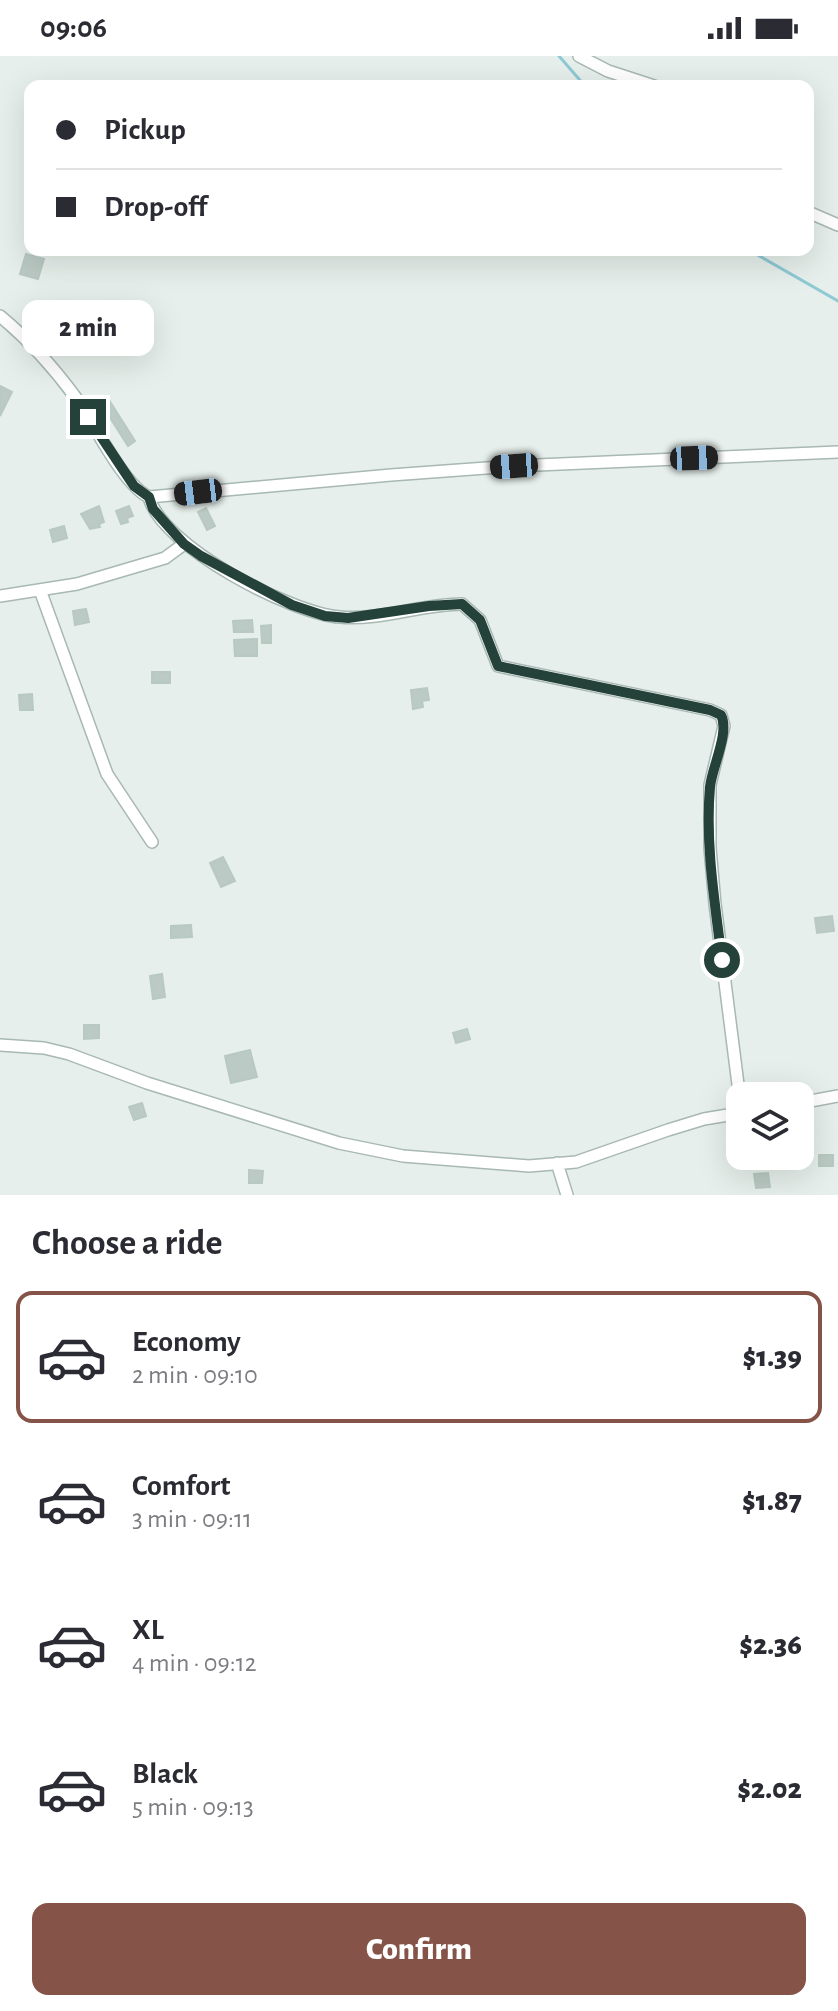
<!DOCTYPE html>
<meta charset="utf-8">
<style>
:root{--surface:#fff;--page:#f7f7f7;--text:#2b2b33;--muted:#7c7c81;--line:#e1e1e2;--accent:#855347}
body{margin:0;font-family:"Alegreya Sans",sans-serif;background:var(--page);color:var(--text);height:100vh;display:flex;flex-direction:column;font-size:30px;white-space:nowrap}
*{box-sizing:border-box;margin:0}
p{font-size:26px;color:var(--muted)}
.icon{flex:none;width:44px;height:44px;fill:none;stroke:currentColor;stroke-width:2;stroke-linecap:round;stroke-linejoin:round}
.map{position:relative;height:1139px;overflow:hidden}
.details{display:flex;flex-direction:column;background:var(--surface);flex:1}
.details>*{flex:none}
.guide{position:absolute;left:24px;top:24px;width:790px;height:176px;border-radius:16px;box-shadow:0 8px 32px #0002;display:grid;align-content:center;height:176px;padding:0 32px;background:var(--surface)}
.tools{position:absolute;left:726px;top:1026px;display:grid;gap:16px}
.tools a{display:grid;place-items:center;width:88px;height:88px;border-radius:16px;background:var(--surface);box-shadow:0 8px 32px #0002;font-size:40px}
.end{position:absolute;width:36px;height:36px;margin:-18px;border:10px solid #24423a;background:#fff;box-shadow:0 0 0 4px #fff}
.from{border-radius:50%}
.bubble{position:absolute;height:56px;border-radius:16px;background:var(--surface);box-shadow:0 8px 32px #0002;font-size:26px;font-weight:800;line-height:56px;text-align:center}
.car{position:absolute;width:24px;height:48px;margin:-24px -12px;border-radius:10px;box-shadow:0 0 6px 2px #0007;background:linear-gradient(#222 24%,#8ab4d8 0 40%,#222 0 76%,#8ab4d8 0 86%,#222 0)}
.guide b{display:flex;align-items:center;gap:28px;height:76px;font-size:30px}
.guide b+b{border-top:2px solid var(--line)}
.guide i{width:20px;height:20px;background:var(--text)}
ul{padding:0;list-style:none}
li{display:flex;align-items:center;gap:24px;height:132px;margin:0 16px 12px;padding:0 16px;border:4px solid transparent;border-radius:16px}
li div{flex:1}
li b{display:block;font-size:30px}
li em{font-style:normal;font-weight:800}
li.current{border-color:var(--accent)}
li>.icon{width:72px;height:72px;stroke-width:1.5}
h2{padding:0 32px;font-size:36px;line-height:96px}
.primary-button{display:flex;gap:16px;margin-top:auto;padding:16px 32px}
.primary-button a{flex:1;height:92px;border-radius:16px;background:var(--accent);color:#fff;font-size:32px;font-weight:800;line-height:92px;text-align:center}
.status{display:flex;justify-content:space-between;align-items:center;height:56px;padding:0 40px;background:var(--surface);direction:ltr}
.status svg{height:22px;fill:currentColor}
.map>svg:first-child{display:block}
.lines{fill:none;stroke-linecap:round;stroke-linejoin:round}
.stream{stroke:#8ec9d4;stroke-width:3}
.building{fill:#bbcac4;stroke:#b8c9c2;stroke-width:2}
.minor-casing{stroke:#a8b8b2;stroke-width:14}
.minor{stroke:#fff;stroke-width:11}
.route{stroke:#24423a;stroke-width:10}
</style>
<div class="status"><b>09:06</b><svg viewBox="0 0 49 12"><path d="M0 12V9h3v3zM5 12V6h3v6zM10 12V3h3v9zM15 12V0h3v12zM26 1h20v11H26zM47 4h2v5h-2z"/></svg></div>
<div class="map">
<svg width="838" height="1139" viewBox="0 0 838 1139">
<rect width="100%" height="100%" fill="#e6efeb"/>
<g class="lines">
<path class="stream" d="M559 0 585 30
M749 194 838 245"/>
</g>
<path class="building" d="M26 198 44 203 38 223 20 218Z
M116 266 118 269 121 266 126 271 123 274 133 283 128 287 124 284 122 287 111 277 113 275 110 272Z
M0 330 12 336 0 360Z
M109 344 135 385 128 390 102 349Z
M99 450 104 466 99 468 100 471 90 473 81 458Z
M129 450 133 460 127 462 128 466 121 468 116 455Z
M206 452 215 470 207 474 198 456Z
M64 470 67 482 53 486 50 474Z
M86 553 89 566 75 569 73 555Z
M252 564 253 576H234L233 565Z
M271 569V587H262L261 570Z
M257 583V600H235L234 584Z
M152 616H170V627H152Z
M427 632 429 644 422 645 423 651 413 653 411 634Z
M32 638 33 654H20L19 639Z
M223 801 235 825 221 831 210 807Z
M832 860 834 875 817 877 815 862Z
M191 869 192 881 171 882V870Z
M162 918 165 941 153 943 150 920Z
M84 969H99V982L84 983Z
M467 973 470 983 456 987 453 977Z
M250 994 257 1021 231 1027 225 1000Z
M142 1047 146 1060 134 1064 129 1051Z
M819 1099H833V1110H819Z
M249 1114 263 1115 262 1127H249Z
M768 1117 770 1131 756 1132 754 1118Z"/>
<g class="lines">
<defs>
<path id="minor" d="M579 0 608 15 654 30
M808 156 838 169
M0 260C29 284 54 312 76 342 94 367 123 429 149 441L391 419 514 410 838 396
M149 441C161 490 292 558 340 561 380 565 421 548 462 548L480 564 498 610 710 654 721 659 724 670 710 729V792L715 848 740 1044
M40 534 107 718 152 786
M0 540 77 528 165 502 184 488
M0 989 44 992 69 998 147 1027 339 1087 403 1100 529 1110 576 1106 668 1074 704 1063 740 1057
M800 1047 838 1040
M557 1107 567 1139"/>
</defs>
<use href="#minor" class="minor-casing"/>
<use href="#minor" class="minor"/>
</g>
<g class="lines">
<path class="route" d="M88 361 134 430 149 441 153 453 184 488 201 500 292 549 325 560 348 562 429 550 462 548 480 564 498 610 710 654 721 659C730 676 712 711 710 731 705 788 715 848 722 904"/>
</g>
</svg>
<div class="tools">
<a><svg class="icon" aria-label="layers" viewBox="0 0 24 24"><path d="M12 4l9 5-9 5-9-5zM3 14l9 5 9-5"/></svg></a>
</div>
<i class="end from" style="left:722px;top:904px"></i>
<i class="end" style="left:88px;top:361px"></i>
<div class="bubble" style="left:22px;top:244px;width:132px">2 min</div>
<i class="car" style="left:694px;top:402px;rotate:88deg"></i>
<i class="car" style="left:514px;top:410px;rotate:266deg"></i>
<i class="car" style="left:198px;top:436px;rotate:263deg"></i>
<div class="guide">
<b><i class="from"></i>Pickup</b>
<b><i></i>Drop-off</b>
</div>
</div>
<section class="details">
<h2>Choose a ride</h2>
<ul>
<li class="current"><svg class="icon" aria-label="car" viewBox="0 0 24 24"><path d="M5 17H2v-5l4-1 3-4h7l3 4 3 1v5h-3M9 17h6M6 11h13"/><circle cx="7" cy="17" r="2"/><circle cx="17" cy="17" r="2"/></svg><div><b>Economy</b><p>2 min · 09:10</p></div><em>$1.39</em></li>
<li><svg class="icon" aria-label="car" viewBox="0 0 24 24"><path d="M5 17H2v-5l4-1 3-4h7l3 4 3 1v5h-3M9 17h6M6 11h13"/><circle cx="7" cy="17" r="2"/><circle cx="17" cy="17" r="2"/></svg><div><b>Comfort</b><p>3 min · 09:11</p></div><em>$1.87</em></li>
<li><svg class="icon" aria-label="car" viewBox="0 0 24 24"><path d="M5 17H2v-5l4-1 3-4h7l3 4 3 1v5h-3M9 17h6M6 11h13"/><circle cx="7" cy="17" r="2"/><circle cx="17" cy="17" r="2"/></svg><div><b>XL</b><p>4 min · 09:12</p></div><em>$2.36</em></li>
<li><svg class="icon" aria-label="car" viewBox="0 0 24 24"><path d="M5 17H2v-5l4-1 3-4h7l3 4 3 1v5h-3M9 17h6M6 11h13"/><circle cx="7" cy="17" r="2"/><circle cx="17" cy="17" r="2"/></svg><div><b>Black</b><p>5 min · 09:13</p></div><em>$2.02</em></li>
</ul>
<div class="primary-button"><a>Confirm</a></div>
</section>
